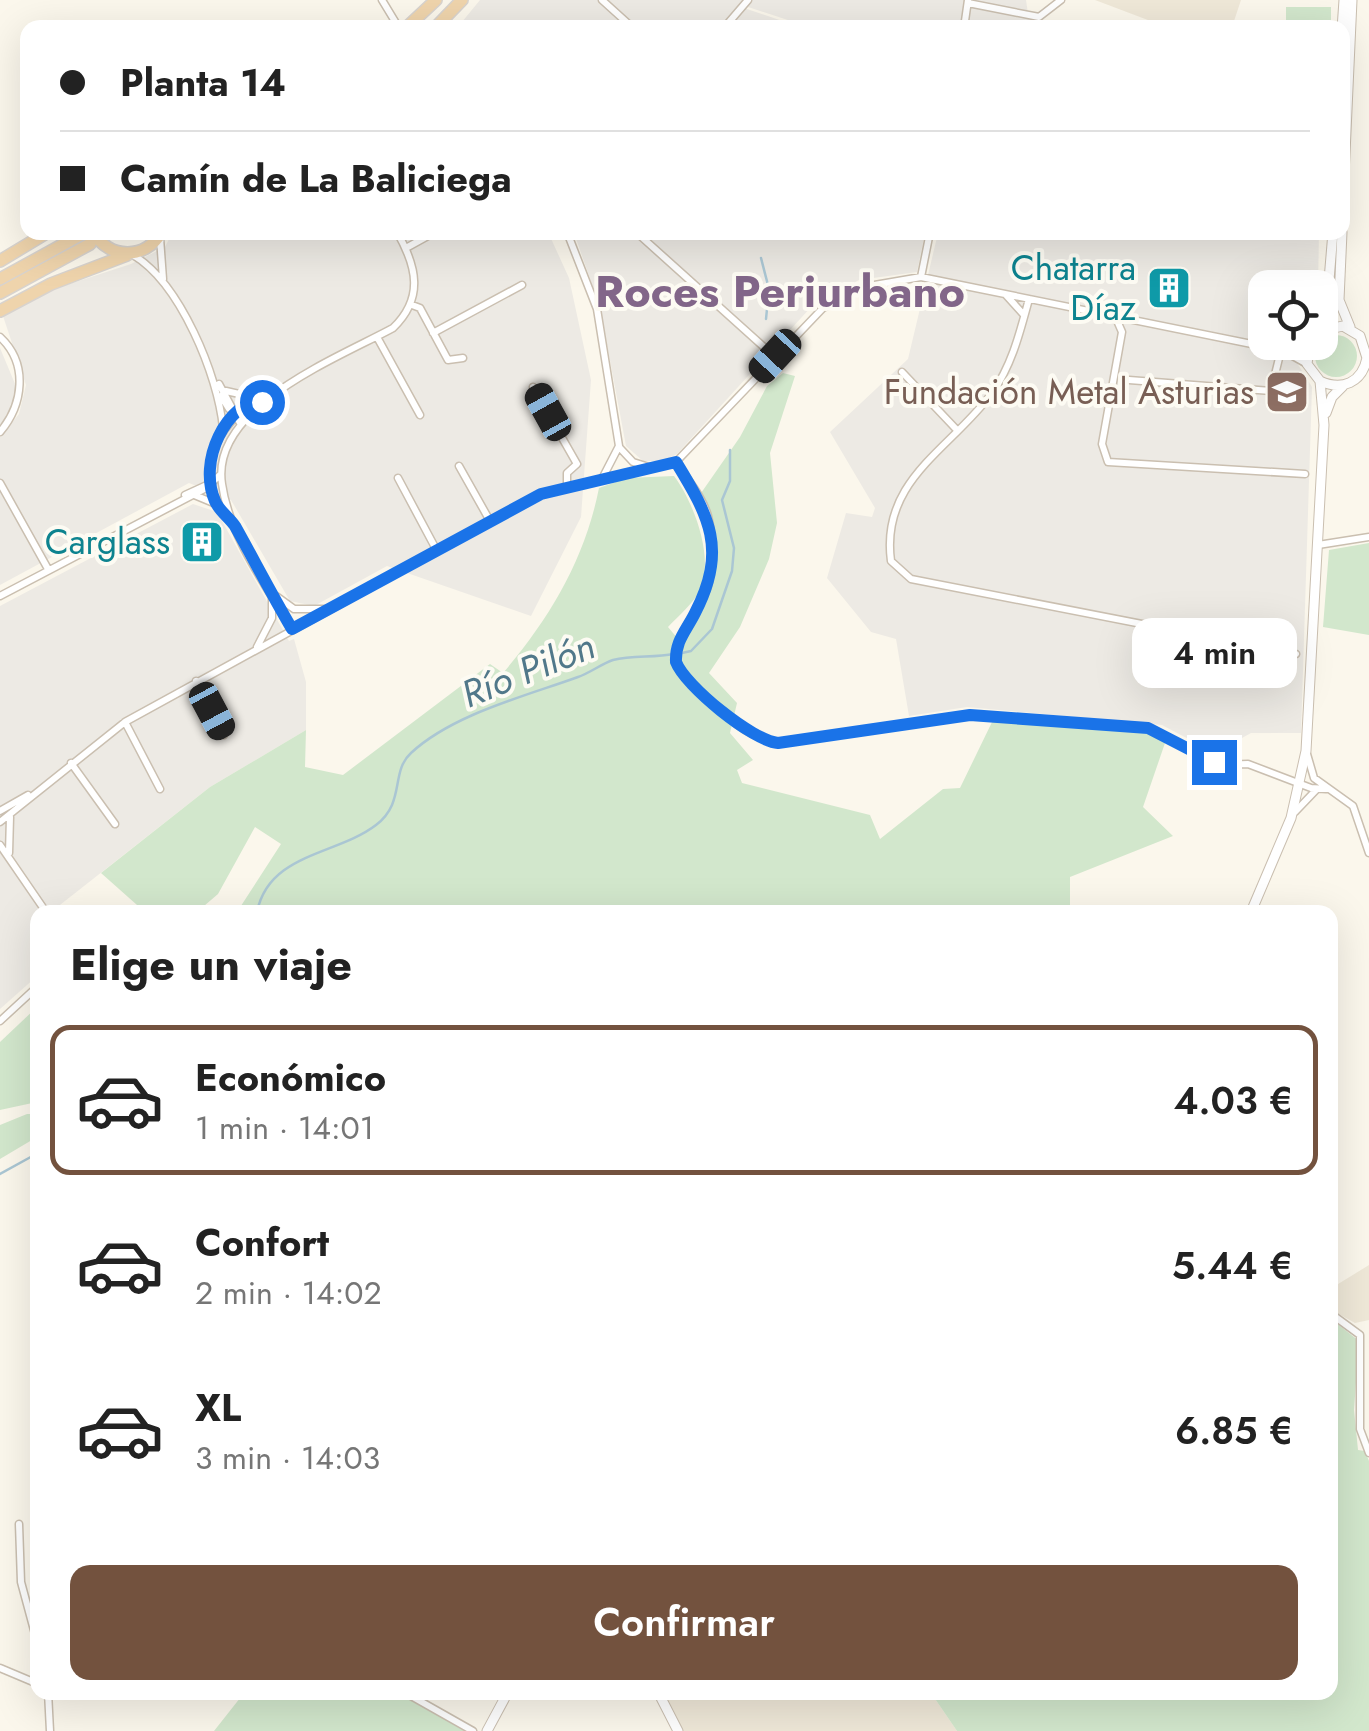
<!DOCTYPE html>
<html lang="es">
<meta charset="utf-8">
<style>
:root{--surface:#fff;--page:#f6f6f6;--text:#222;--muted:#767676;--line:#e0e0e0;--accent:#73523e}
body{margin:0;font-family:Jost,sans-serif;background:var(--page);color:var(--text);height:100vh;display:flex;flex-direction:column;font-size:38px;white-space:nowrap}
*{box-sizing:border-box;margin:0}
p{font-size:32px;color:var(--muted)}
.icon{flex:none;width:55px;height:55px;fill:none;stroke:currentColor;stroke-width:2;stroke-linecap:round;stroke-linejoin:round}
.map{position:relative;flex:1;overflow:hidden}
.sheet{position:absolute;left:30px;top:905px;width:1308px;height:795px;display:flex;flex-direction:column;background:var(--surface);border-radius:20px;box-shadow:0 10px 40px #0002}
.sheet>*{flex:none}
.hud{position:absolute;left:20px;top:20px;width:1330px;height:220px;border-radius:20px;box-shadow:0 10px 40px #0002;display:grid;align-content:center;height:220px;padding:0 40px;background:var(--surface)}
.fabs{position:absolute;left:1248px;top:270px;display:grid;gap:20px}
.fabs a{display:grid;place-items:center;width:90px;height:90px;border-radius:20px;background:var(--surface);box-shadow:0 10px 40px #0002;font-size:50px}
.end{position:absolute;width:45px;height:45px;margin:-22px;border:12px solid #1a73e8;background:#fff;box-shadow:0 0 0 5px #fff}
.from{border-radius:50%}
.bubble{position:absolute;height:70px;border-radius:20px;background:var(--surface);box-shadow:0 10px 40px #0002;font-size:32px;font-weight:600;line-height:70px;text-align:center}
.car{position:absolute;width:30px;height:60px;margin:-30px -15px;border-radius:12px;box-shadow:0 0 8px 2px #0007;background:linear-gradient(#222 24%,#8ab4d8 0 40%,#222 0 76%,#8ab4d8 0 86%,#222 0)}
.hud b{display:flex;align-items:center;gap:35px;height:95px;font-size:38px}
.hud b+b{border-top:2px solid var(--line)}
.hud i{width:25px;height:25px;background:var(--text)}
ul{padding:0;list-style:none}
li{display:flex;align-items:center;gap:30px;height:150px;margin:0 20px 15px;padding:0 20px;border:5px solid transparent;border-radius:20px}
li div{flex:1}
li b{display:block;font-size:38px}
li em{font-style:normal;font-weight:600}
li.selected{border-color:var(--accent)}
li>.icon{width:90px;height:90px;stroke-width:1.5}
h2{padding:0 40px;font-size:45px;line-height:120px}
.action{display:flex;gap:20px;margin-top:auto;padding:20px 40px}
.action a{flex:1;height:115px;border-radius:20px;background:var(--accent);color:#fff;font-size:40px;font-weight:600;line-height:115px;text-align:center}
.map>svg:first-child{display:block}
.residential{fill:#efe8d8}
.industrial{fill:#edeae4}
.green{fill:#d2e7cc}
.lines{fill:none;stroke-linecap:round;stroke-linejoin:round}
.stream{stroke:#aac6d3;stroke-width:2.5}
.minor-casing{stroke:#cabfb0;stroke-width:9}
.tertiary-casing{stroke:#cabfb0;stroke-width:11}
.trunk-casing{stroke:#d8d3ce;stroke-width:14}
.minor{stroke:#fff;stroke-width:6}
.tertiary{stroke:#fff;stroke-width:9}
.trunk{stroke:#efd4ac;stroke-width:11}
.route{stroke:#1a73e8;stroke-width:12}
.labels{text-anchor:middle;stroke-width:8;stroke-linejoin:round;paint-order:stroke}
.culture-label{font-size:35px;fill:#0d838f;stroke:#fdfbf3;text-anchor:end}
.education-label{font-size:35px;fill:#785e54;stroke:#fdfbf3;text-anchor:end}
.water-label{font-size:38px;font-style:italic;fill:#51788a;stroke:#fdfbf3}
.district-label{font-size:45px;font-weight:bold;fill:#826689;stroke:#fdfbf3}
</style>
<div class="map">
<svg width="1369" height="1731" viewBox="0 0 1369 1731">
<rect width="100%" height="100%" fill="#fbf7ec"/>
<path class="residential" d="M1095 0H1241L1232 27 1169 28Z
M1369 1265V1320L1355 1323 1330 1309V1289Z
M662 1693H931L957 1731H682Z"/>
<path class="industrial" d="M480 0H746L741 7 800 27 457 28Z
M751 0H1026L1030 27H809L745 6Z
M548 232 569 278 591 380 581 517 531 616 387 566 314 606 290 601 231 500 189 483 0 585V437L19 414 26 385 3 316 54 289 131 264 165 247 172 233Z
M574 233H925L917 272 859 280 812 306 677 454 663 461H643L626 446 600 307Z
M938 233H1319L1318 287 1265 288V342L1299 343 1297 363 1312 387 1301 733H1251L1215 753 1162 725 967 707 909 716 896 639 871 632 827 578 846 513 872 517 875 508 830 432 908 359Z
M0 348 18 391 13 409 0 425Z
M193 504 217 512 289 641 294 639 306 682V730L210 787 51 912H38L36 977 0 1009V606Z"/>
<path class="green" d="M1286 7H1331V27H1286Z
M1315 356a21 21 0 1 1 42 0a21 21 0 1 1-42 0Z
M783 373 795 376 770 453 777 523 769 559 740 627 709 673 737 703 730 733 753 760 737 770 742 783 870 815 880 839 943 789 960 788 993 720 1156 734 1165 743 1143 807 1173 836 1070 877V912H237L281 844 255 827 218 894 197 912H129L137 905 101 873 210 787 306 730 305 767 343 775 490 664 503 673C550 618 585 559 599 488L627 478 674 476C693 501 715 557 700 590 694 603 678 616 668 627L678 639C706 601 727 537 699 496L740 437 767 386Z
M1369 543V635L1323 627 1329 550Z
M37 1007V1102L0 1110V1042Z
M27 1114H37V1137L0 1159V1125Z
M1330 1318 1359 1341 1354 1410 1358 1450 1365 1451 1369 1461V1731H957L931 1693 1330 1692Z
M244 1693H398L465 1731H214Z"/>
<g class="lines">
<path class="stream" d="M761 258 769 289 766 319
M682 653 691 651 712 629 732 571 734 548 722 500 730 481V450
M257 912C269 853 337 855 376 825 406 802 390 772 411 753 453 714 526 696 578 677 590 673 601 664 613 660 633 655 653 658 674 654
M0 1174 38 1153"/>
<defs>
<path id="minor" d="M382 0 399 28
M602 0 633 28
M968 3 1039 17 1061 0
M724 28 748 0
M964 28 968 0
M567 232 597 309 619 446 604 475
M636 232 775 357
M160 238 163 279
M406 248 435 232
M133 255C180 283 218 375 223 428
M921 277 930 232
M1006 295 1024 315
M1029 299C1020 332 1012 365 992 393 951 449 880 480 891 561L911 579 1296 654
M412 305 420 308 448 360 463 358
M1115 316 1122 332 1102 444 1108 462 1305 474
M433 333 522 285
M0 337C29 364 23 405 0 432
M377 337 420 415
M1282 350 1307 364
M902 372 956 429
M1129 380 1271 391 1281 350
M219 384 240 423
M533 387 577 464 567 473V486
M226 391 257 398
M221 396 229 409 246 416
M619 447 633 462 649 467
M676 462C687 480 702 495 708 516 713 535 713 566 708 586 699 616 667 638 680 671 708 697 745 746 787 742L970 715 1148 728 1220 765 1248 764 1311 788 1326 789
M459 466 490 521
M398 478 437 551
M0 483 48 569
M192 494 216 504
M185 495 209 484
M230 519C189 476 216 424 260 398
M1318 545 1369 537
M0 596 206 488 220 475
M276 596 294 609H324
M292 629C266 586 229 535 222 484 210 407 338 358 393 328 424 298 417 267 397 232
M257 647 272 618V598
M196 681 224 735
M125 722 160 789
M1307 754 1314 778 1353 806 1369 853
M71 763 115 824
M1220 765 1221 781
M0 811 28 795
M1295 812 1317 789
M0 822 125 722 541 494 676 462 823 308 863 287 921 277 1281 350 1305 342
M0 845 46 912
M9 853 10 817
M0 1021 38 986
M1330 1313 1360 1335V1429L1369 1453
M19 1524 21 1582 38 1645
M0 1668 38 1684
M48 1692 50 1731
M404 1692 473 1731"/>
<path id="tertiary" d="M1342 29 1344 0
M1342 219 1352 0
M1342 232 1339 300 1350 327
M1325 328 1333 232
M1310 342 1307 364 1320 381C1342 391 1362 383 1367 358L1360 336 1343 326 1320 331
M1326 413 1332 397 1343 386
M1251 912 1291 818 1306 751 1324 425 1320 381
M658 1692 678 1731
M487 1731 508 1692"/>
<path id="trunk" d="M406 28 436 0
M435 28 462 0
M93 232C110 260 145 260 162 232
M107 234 111 232
M0 261 48 232
M0 279 84 233
M0 293 90 244
M0 311 51 284 127 255"/>
</defs>
<use href="#minor" class="minor-casing"/>
<use href="#tertiary" class="tertiary-casing"/>
<use href="#trunk" class="trunk-casing"/>
<use href="#minor" class="minor"/>
<use href="#tertiary" class="tertiary"/>
<use href="#trunk" class="trunk"/>
</g>
<g class="lines">
<path class="route" d="M262 402 268 396C224 403 198 462 215 501 219 511 229 517 235 526 254 560 272 595 292 629L541 494 676 462C709 516 728 550 695 613 686 631 675 641 676 662 685 686 753 741 778 743L970 715 1148 728 1214 762"/>
</g>
<defs>
<symbol id="building-square" viewBox="-11 -11 22 22"><rect x="-9" y="-9" width="18" height="18" rx="4" fill="#0f9aa8" stroke="#fdfbf3"/><path d="M-4-6H4V6H1V3H-1V6H-4ZM-2.5-4.3h1.7v1.8h-1.7ZM.8-4.3h1.7v1.8H.8ZM-2.5-1h1.7V.8h-1.7ZM.8-1h1.7V.8H.8Z" fill="#fff"/></symbol>
<symbol id="school-square" viewBox="-11 -11 22 22"><rect x="-9" y="-9" width="18" height="18" rx="4" fill="#8d6e63" stroke="#fdfbf3"/><path d="M0-5L7-2L0 1L-7-2ZM-4 1L0 2.5L4 1V4Q0 6-4 4Z" fill="#fff"/></symbol>
</defs>
<g fill-rule="evenodd">
<use href="#building-square" x="1144" y="263" width="50" height="50"/>
<use href="#school-square" x="1262" y="367" width="50" height="50"/>
<use href="#building-square" x="177" y="517" width="50" height="50"/>
</g>
<g class="labels">
<g class="culture-label">
<text x="1136" y="280">Chatarra<tspan x="1136" dy="40">Díaz</tspan></text>
<text x="170" y="554">Carglass</text>
</g>
<g class="education-label">
<text x="1254" y="404">Fundación Metal Asturias</text>
</g>
<g class="water-label">
<text transform="translate(528 670) rotate(-22)" y="13">Río Pilón</text>
</g>
<g class="district-label">
<text x="780" y="307">Roces Periurbano</text>
</g>
</g>
</svg>
<div class="fabs">
<a><svg class="icon" aria-label="locate" viewBox="0 0 24 24"><circle cx="12" cy="12" r="6"/><path d="M12 2v4M12 18v4M2 12h4M18 12h4"/></svg></a>
</div>
<i class="end from" style="left:262px;top:402px"></i>
<i class="end" style="left:1214px;top:762px"></i>
<div class="bubble" style="left:1132px;top:618px;width:165px">4 min</div>
<i class="car" style="left:775px;top:356px;rotate:223deg"></i>
<i class="car" style="left:548px;top:412px;rotate:331deg"></i>
<i class="car" style="left:212px;top:711px;rotate:152deg"></i>
<div class="hud">
<b><i class="from"></i>Planta 14</b>
<b><i></i>Camín de La Baliciega</b>
</div>
<section class="sheet">
<h2>Elige un viaje</h2>
<ul>
<li class="selected"><svg class="icon" aria-label="car" viewBox="0 0 24 24"><path d="M5 17H2v-5l4-1 3-4h7l3 4 3 1v5h-3M9 17h6M6 11h13"/><circle cx="7" cy="17" r="2"/><circle cx="17" cy="17" r="2"/></svg><div><b>Económico</b><p>1 min · 14:01</p></div><em>4.03 €</em></li>
<li><svg class="icon" aria-label="car" viewBox="0 0 24 24"><path d="M5 17H2v-5l4-1 3-4h7l3 4 3 1v5h-3M9 17h6M6 11h13"/><circle cx="7" cy="17" r="2"/><circle cx="17" cy="17" r="2"/></svg><div><b>Confort</b><p>2 min · 14:02</p></div><em>5.44 €</em></li>
<li><svg class="icon" aria-label="car" viewBox="0 0 24 24"><path d="M5 17H2v-5l4-1 3-4h7l3 4 3 1v5h-3M9 17h6M6 11h13"/><circle cx="7" cy="17" r="2"/><circle cx="17" cy="17" r="2"/></svg><div><b>XL</b><p>3 min · 14:03</p></div><em>6.85 €</em></li>
</ul>
<div class="action"><a>Confirmar</a></div>
</section>
</div>
